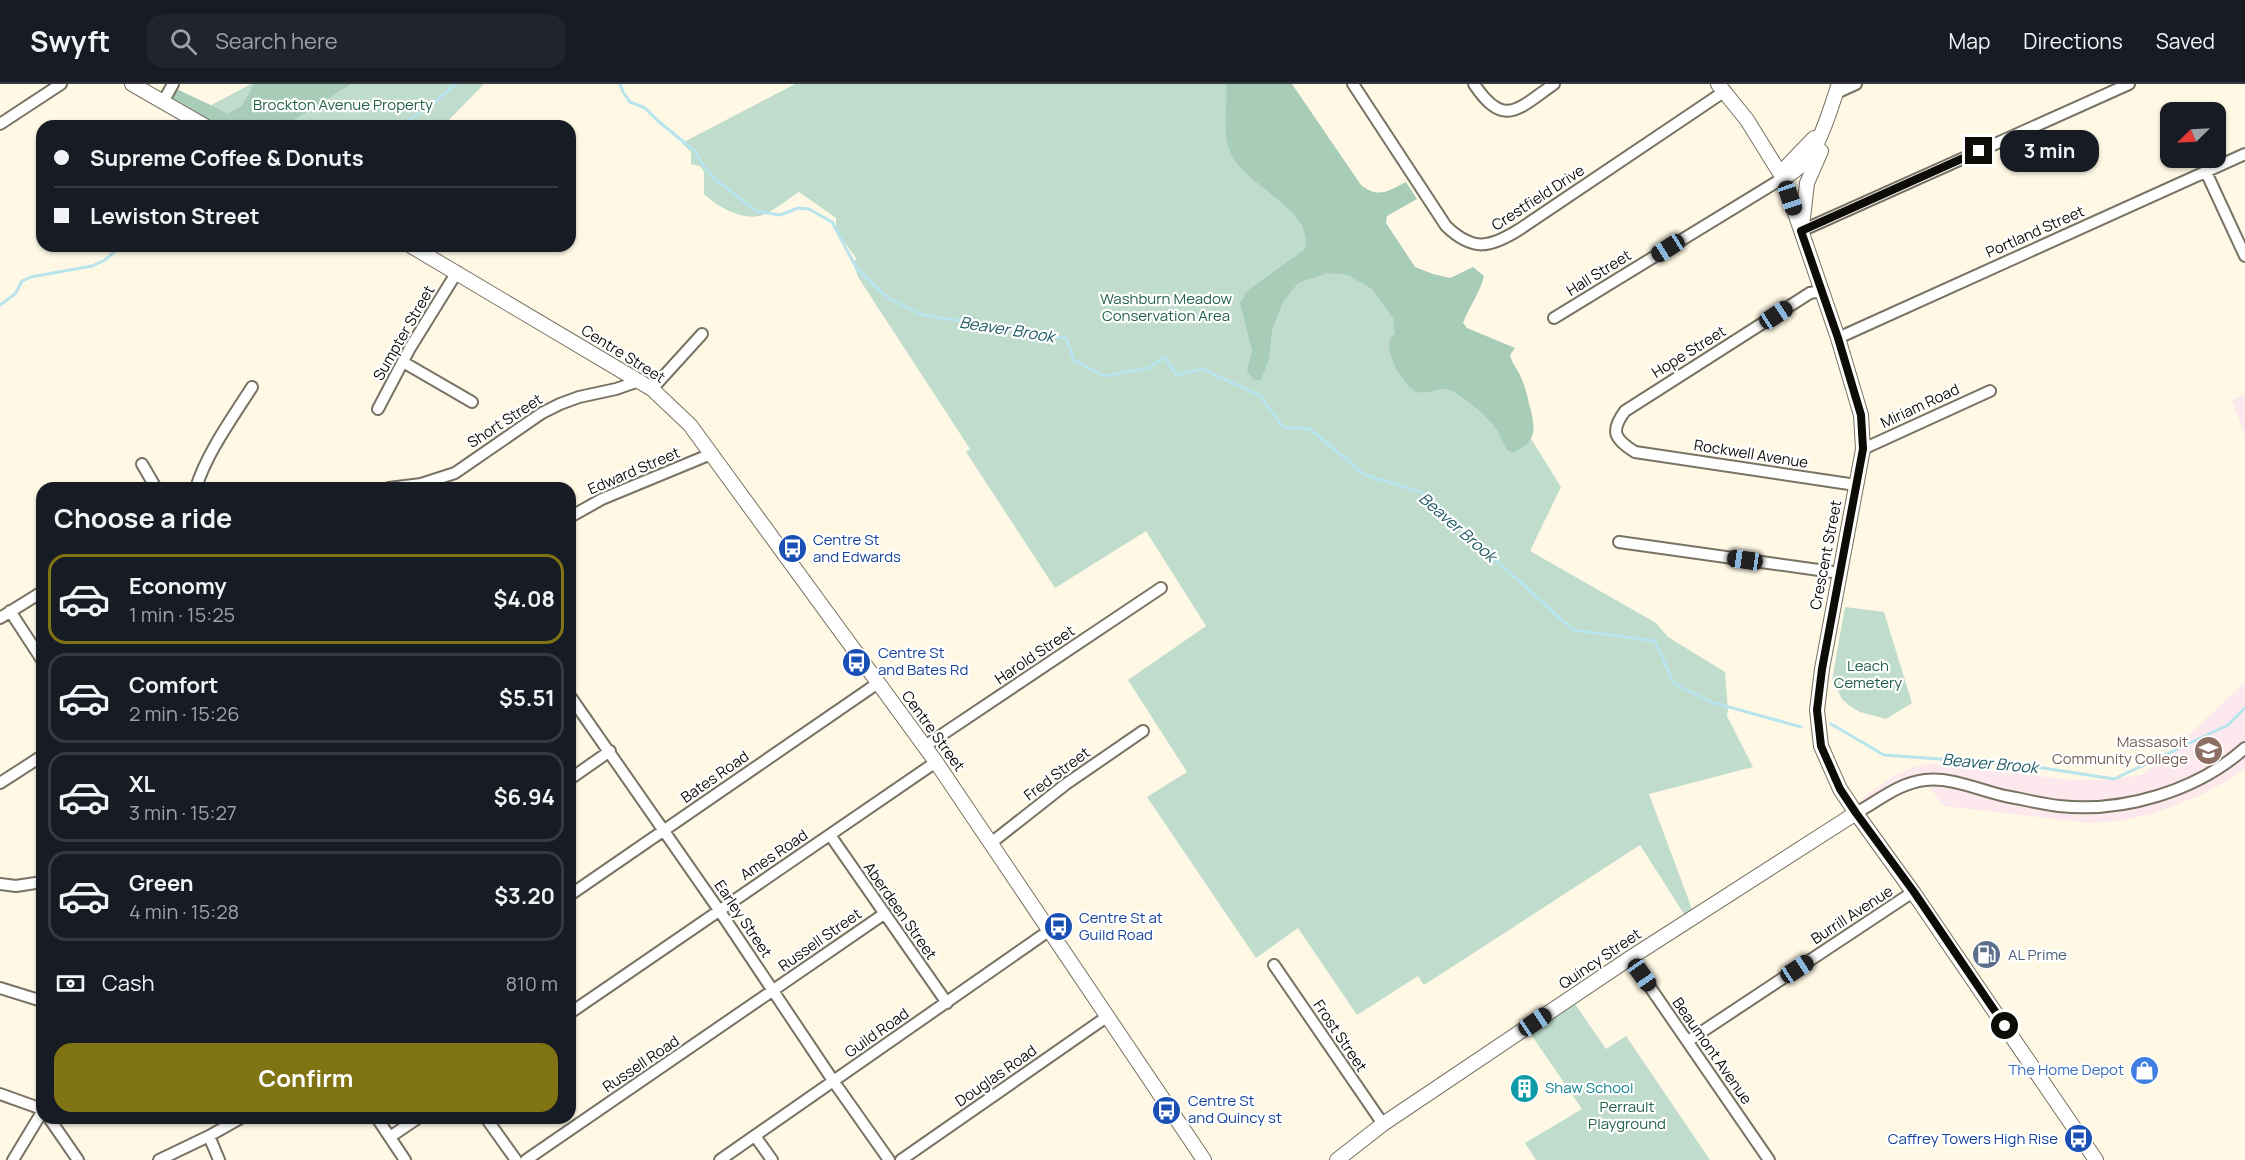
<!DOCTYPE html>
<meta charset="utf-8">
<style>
:root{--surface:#171b24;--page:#20242c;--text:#f1f3f6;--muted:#9ea1a6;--line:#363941;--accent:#807314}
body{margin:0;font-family:Manrope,sans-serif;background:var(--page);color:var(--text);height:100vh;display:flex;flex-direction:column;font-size:22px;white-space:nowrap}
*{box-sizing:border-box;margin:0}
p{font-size:20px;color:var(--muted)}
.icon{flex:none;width:33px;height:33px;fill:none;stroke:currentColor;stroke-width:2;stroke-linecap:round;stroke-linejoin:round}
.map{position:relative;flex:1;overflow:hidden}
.panel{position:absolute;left:36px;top:398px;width:540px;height:642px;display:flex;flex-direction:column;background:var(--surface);border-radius:18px;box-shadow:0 2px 4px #0004}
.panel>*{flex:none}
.guide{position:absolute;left:36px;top:36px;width:540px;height:132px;border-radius:18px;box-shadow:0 2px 4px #0004;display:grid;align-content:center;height:132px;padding:0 18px;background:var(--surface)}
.needle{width:39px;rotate:246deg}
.fabs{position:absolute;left:2160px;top:18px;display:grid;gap:12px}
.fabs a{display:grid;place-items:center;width:66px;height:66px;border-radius:12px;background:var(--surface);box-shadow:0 2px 4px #0004;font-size:30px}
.end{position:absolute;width:27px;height:27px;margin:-14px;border:8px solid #0e0c07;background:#fff;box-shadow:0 0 0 3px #fff}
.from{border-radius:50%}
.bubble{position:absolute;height:42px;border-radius:18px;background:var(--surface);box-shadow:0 2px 4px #0004;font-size:20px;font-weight:700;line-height:42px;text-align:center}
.car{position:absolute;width:18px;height:36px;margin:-18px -9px;border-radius:8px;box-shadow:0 0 4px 2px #0007;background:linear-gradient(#222 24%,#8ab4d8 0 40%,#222 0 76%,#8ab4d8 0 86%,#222 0)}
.guide b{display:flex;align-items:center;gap:21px;height:57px;font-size:22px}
.guide b+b{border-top:2px solid var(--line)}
.guide i{width:15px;height:15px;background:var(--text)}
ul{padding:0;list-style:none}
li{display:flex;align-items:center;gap:18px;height:90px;margin:0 12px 9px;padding:0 6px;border:3px solid var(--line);border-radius:18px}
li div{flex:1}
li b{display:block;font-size:22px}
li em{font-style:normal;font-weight:700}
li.active{border-color:var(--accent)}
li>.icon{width:54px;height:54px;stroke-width:1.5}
h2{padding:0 18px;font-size:27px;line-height:72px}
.pay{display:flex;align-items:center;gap:15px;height:66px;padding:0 18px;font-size:22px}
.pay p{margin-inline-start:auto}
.cta{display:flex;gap:12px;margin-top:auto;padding:12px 18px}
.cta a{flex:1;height:69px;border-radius:18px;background:var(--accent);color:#fff;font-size:24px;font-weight:700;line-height:69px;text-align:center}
header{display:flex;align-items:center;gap:36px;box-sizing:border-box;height:84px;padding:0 30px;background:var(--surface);border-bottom:2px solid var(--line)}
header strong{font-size:28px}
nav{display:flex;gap:33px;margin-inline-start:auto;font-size:21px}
.search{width:420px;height:54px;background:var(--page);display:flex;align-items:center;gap:15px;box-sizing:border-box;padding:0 21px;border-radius:18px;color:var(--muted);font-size:22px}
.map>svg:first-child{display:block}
.education{fill:#fde8ed}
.green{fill:#c0dccd}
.forest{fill:#a7ccb8}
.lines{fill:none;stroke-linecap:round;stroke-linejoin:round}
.stream{stroke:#b7e4ed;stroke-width:3}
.minor-casing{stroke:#787363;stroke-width:14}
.major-casing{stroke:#787363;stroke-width:16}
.minor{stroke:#fff;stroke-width:10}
.major{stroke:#fff;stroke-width:14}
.route{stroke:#0e0c07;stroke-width:8}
.labels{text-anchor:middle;stroke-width:4.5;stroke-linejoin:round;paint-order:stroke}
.park-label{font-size:15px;fill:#246247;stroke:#fff}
.street-label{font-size:15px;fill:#0e0c07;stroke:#fff}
.transit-label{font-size:15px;fill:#164399;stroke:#fff;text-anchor:start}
.education-label{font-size:15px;fill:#785e54;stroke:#fff;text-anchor:end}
.service-label{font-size:15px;fill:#4e5e75;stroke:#fff;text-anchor:start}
.shop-label{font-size:15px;fill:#366cbe;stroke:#fff;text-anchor:end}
.culture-label{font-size:15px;fill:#0d838f;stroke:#fff;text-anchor:start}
.water-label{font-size:16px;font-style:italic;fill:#1f5b65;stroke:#fff}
</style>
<header>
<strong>Swyft</strong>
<div class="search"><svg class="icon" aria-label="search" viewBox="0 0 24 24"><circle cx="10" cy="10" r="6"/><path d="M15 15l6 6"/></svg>Search here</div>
<nav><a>Map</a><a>Directions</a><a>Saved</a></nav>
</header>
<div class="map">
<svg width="2245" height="1076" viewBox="0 0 2245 1076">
<rect width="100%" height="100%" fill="#fef8e5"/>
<path class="education" d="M2245 310V351L2232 316Z
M2245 598V684L2223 699 2199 712 2152 730 2119 737 2089 739 1944 722 1927 700 1917 701 1891 713 1871 728 1862 714 1894 692 1914 683 1928 680 2073 696H2107L2141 691 2171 671 2176 663Z"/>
<path class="green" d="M251 0H484L443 42H228L202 26Z
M795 0H1287L1515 329 1561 403 1530 467 1656 539 1668 553 1725 588 1728 626 1727 632 1753 683 1649 710 1692 825 1684 830 1640 761 1424 901 1418 892 1357 931 1298 844 1256 874 1147 713 1187 688 1128 596 1206 542 1146 447 1055 504 966 368 970 365 858 193 854 182 856 174 836 146V134L799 108C789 114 769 131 759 132 741 136 716 122 704 110V88L700 82 691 80V68L682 59Z
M1845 523 1884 528 1912 619 1886 635 1860 628 1851 623 1842 615 1832 596Z
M1575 920 1606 965 1626 952 1710 1076H1536L1525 1059 1582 1025 1530 949Z"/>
<path class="forest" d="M254 0H351L284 42H220L172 14 177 5C194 14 211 20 227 30L242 22Z
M1226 0H1292L1361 101C1379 115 1388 107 1406 98L1417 115 1387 132 1386 139 1415 183 1433 190 1450 194 1473 183 1484 192C1480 209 1469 223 1463 239L1467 244 1515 264 1510 271C1512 280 1519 287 1522 296 1527 307 1528 317 1531 327 1536 350 1535 357 1513 369L1507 366C1504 361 1502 355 1499 349 1492 336 1464 312 1450 306 1439 302 1428 311 1418 308 1405 304 1389 275 1389 261 1389 256 1392 253 1395 249L1393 234 1372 205 1348 191 1328 189 1298 199 1283 218 1272 246 1269 275 1261 296H1254L1247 287 1252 267 1240 219 1247 207 1305 165C1314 122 1242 103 1229 65 1222 44 1228 22 1226 0Z"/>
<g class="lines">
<path class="stream" d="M620 0 623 8 630 18 645 24 658 37 696 68 702 80 715 95 756 127 780 131 798 124 809 125 832 138 857 185 887 213 923 231 1066 254 1074 276 1104 292 1149 284 1164 273 1177 291 1203 285 1260 312 1283 343 1310 345 1365 391 1421 408 1573 546 1655 557 1674 600 1711 618 1801 643
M400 42 430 22 456 0
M183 162 187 167 197 165 202 162
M0 221 15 210 22 197 31 193 92 182 105 176 121 162
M1831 640 1884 671 2024 681 2114 695 2228 641 2245 624"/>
<defs>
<path id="minor" d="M1353 0 1446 142C1473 168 1490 164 1520 145L1725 7
M1474 0C1504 45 1518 25 1554 0
M1836 9 1856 0
M163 18 173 0
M0 40 61 0
M2206 88 2245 172
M1801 147 2129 0
M1822 207 1810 209 1625 327C1610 347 1614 355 1635 368L1856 401
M1554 234 1783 94
M1838 254 2245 70
M403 278 472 318
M652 305 702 250
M378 325 410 264 457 188
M1863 365 1990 307
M142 380 156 404
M196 404C206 370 233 333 252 303
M389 404 421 400 455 389 542 329 560 320 579 313 616 305 639 297
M570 433 602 415 711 370
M1619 458 1840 489
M10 527 42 576
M0 534 42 508
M570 612 719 826 834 998 889 1076
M925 662 1161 504
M570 695 610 667
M0 699 42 672
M1856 729C1878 717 1899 699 1925 696 1952 693 1979 706 2005 712 2023 715 2041 720 2059 722 2123 729 2197 707 2245 664
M830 751 947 919
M991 759 1066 700 1143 647
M0 800 16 802 42 798
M570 811 878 599
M1630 874 1769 1076
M1274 881 1383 1040
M0 904 42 917
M570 929 936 678
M1688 957 1913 808
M0 1010 42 1025
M49 1034 78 1076
M377 1034 405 1076
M486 1034 516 1076
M209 1052 219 1076
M755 1052 772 1076
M390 1053 418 1034
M13 1076 42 1028
M159 1076 209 1052 241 1034
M526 1076 884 830
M720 1076 1050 846
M901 1076 1108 932"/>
<path id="major" d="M132 0 205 42
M1718 0 1747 36 1783 94 1838 254 1861 331 1863 365 1822 585 1817 626 1821 662 1840 705 1856 729 1913 808 2096 1076
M1784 89 1787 82 1814 54
M1783 94C1819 76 1826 36 1839 0
M1802 143 1807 99 1821 67
M411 162 652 305 690 341 936 678 1204 1076
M1337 1076 1383 1040 1630 874 1856 729"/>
</defs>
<use href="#minor" class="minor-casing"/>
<use href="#major" class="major-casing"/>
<use href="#minor" class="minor"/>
<use href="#major" class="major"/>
</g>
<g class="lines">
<path class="route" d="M1979 67 1801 147 1838 254 1861 331 1863 365 1822 585 1817 626 1821 662 1840 705 1856 729 1914 808 2005 942"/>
</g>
<defs>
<symbol id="bus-disc" viewBox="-11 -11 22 22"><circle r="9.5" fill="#1a4fb4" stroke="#fff"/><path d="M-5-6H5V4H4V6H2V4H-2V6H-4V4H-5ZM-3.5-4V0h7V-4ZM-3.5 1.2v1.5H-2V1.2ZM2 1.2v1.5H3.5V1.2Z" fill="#fff"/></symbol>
<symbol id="university-disc" viewBox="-11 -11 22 22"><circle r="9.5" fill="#8d6e63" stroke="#fff"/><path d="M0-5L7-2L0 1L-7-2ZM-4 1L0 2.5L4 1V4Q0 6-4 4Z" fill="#fff"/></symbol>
<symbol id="fuel-disc" viewBox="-11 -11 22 22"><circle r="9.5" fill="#5c6f8a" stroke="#fff"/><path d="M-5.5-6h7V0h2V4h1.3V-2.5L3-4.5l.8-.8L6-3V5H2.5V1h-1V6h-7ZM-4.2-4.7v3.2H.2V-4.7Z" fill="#fff"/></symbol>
<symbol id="shop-disc" viewBox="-11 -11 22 22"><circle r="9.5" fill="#3f7fe0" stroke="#fff"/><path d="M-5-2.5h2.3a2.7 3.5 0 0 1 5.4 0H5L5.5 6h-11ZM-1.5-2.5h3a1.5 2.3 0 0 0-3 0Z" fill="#fff"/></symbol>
<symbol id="building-disc" viewBox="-11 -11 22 22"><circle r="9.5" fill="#0f9aa8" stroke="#fff"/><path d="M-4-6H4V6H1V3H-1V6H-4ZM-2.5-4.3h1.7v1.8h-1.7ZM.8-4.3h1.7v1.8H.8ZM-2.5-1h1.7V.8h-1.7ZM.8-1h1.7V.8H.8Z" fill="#fff"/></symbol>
</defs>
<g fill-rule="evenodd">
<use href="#bus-disc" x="776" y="448" width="33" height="33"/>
<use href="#bus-disc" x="840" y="562" width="33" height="33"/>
<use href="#university-disc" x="2192" y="650" width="33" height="33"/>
<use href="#bus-disc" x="1042" y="826" width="33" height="33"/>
<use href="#fuel-disc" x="1970" y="854" width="33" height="33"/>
<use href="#shop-disc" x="2128" y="970" width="33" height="33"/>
<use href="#building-disc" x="1508" y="988" width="33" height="33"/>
<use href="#bus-disc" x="1150" y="1010" width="33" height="33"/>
<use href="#bus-disc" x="2062" y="1038" width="33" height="33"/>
</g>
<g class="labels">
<g class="park-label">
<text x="343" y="26">Brockton Avenue Property</text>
<text x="1166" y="220">Washburn Meadow<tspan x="1166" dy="17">Conservation Area</tspan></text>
<text x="1868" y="587">Leach<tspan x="1868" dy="17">Cemetery</tspan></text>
<text x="1627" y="1028">Perrault<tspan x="1627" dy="17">Playground</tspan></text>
</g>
<g class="street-label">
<text transform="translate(1538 114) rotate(-33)" y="5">Crestfield Drive</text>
<text transform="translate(2035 148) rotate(-24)" y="5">Portland Street</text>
<text transform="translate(1599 189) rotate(-32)" y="5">Hall Street</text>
<text transform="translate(404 249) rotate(-60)" y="5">Sumpter Street</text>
<text transform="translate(1689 268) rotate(-32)" y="5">Hope Street</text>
<text transform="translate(623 270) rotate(32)" y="5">Centre Street</text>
<text transform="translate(1920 322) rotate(-25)" y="5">Miriam Road</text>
<text transform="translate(505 337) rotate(-33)" y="5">Short Street</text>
<text transform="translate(1751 370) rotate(9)" y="5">Rockwell Avenue</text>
<text transform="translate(634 387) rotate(-23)" y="5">Edward Street</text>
<text transform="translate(1826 471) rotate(-79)" y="5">Crescent Street</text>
<text transform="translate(1035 571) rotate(-34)" y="5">Harold Street</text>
<text transform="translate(933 647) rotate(54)" y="5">Centre Street</text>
<text transform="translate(1057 690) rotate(-37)" y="5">Fred Street</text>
<text transform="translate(715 693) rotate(-35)" y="5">Bates Road</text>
<text transform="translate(774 771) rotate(-34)" y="5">Ames Road</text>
<text transform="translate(900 827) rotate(55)" y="5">Aberdeen Street</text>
<text transform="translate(1852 831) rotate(-33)" y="5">Burrill Avenue</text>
<text transform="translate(743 835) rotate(56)" y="5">Earley Street</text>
<text transform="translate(820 856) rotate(-35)" y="5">Russell Street</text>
<text transform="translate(1600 875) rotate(-34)" y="5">Quincy Street</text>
<text transform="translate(877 949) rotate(-35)" y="5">Guild Road</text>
<text transform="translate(1340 952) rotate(56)" y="5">Frost Street</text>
<text transform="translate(1712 967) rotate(55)" y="5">Beaumont Avenue</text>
<text transform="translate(641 980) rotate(-34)" y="5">Russell Road</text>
<text transform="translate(996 992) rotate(-35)" y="5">Douglas Road</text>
</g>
<g class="transit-label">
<text x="813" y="461">Centre St<tspan x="813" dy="17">and Edwards</tspan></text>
<text x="878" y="574">Centre St<tspan x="878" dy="17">and Bates Rd</tspan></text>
<text x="1079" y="839">Centre St at<tspan x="1079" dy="17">Guild Road</tspan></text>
<text x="1188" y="1022">Centre St<tspan x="1188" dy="17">and Quincy st</tspan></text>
<text x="2058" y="1060" text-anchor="end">Caffrey Towers High Rise</text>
</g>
<g class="education-label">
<text x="2188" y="663">Massasoit<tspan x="2188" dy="17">Community College</tspan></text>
</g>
<g class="service-label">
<text x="2008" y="876">AL Prime</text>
</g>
<g class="shop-label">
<text x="2124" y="991">The Home Depot</text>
</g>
<g class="culture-label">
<text x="1545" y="1009">Shaw School</text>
</g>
<g class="water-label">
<text transform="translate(1007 245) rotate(9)" y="6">Beaver Brook</text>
<text transform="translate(1458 443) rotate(41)" y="6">Beaver Brook</text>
<text transform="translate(1990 679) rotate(5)" y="6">Beaver Brook</text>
</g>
</g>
</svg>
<div class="fabs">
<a><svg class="needle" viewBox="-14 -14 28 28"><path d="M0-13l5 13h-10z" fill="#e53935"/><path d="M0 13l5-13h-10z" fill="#9ea1a6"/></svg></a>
</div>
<i class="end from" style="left:2005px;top:942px"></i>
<i class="end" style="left:1979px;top:67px"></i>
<div class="bubble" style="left:2000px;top:46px;width:99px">3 min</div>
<i class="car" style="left:1790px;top:114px;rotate:161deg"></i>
<i class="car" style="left:1668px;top:164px;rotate:238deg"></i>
<i class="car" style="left:1776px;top:231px;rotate:57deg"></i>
<i class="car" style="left:1745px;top:476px;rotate:278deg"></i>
<i class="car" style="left:1797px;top:885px;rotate:57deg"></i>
<i class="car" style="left:1642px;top:891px;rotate:145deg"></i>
<i class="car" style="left:1535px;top:938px;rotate:56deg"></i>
<div class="guide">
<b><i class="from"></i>Supreme Coffee &amp; Donuts</b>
<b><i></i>Lewiston Street</b>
</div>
<section class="panel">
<h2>Choose a ride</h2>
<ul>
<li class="active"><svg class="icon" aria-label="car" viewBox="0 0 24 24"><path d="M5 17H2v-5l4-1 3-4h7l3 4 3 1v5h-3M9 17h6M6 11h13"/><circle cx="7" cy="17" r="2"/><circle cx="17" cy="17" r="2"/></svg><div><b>Economy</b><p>1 min · 15:25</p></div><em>$4.08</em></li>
<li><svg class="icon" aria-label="car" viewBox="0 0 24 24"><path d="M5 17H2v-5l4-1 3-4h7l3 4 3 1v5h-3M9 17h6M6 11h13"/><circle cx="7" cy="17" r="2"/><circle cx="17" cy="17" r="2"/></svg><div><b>Comfort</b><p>2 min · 15:26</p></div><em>$5.51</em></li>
<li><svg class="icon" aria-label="car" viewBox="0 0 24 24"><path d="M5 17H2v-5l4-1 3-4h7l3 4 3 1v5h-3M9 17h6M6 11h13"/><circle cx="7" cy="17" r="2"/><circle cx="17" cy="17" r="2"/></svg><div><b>XL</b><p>3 min · 15:27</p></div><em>$6.94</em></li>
<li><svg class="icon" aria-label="car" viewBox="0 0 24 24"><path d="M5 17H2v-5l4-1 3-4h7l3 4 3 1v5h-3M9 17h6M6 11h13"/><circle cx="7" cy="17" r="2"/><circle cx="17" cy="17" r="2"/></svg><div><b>Green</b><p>4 min · 15:28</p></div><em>$3.20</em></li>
</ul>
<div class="pay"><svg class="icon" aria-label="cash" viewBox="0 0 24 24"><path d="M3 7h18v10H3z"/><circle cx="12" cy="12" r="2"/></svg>Cash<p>810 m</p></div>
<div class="cta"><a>Confirm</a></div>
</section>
</div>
